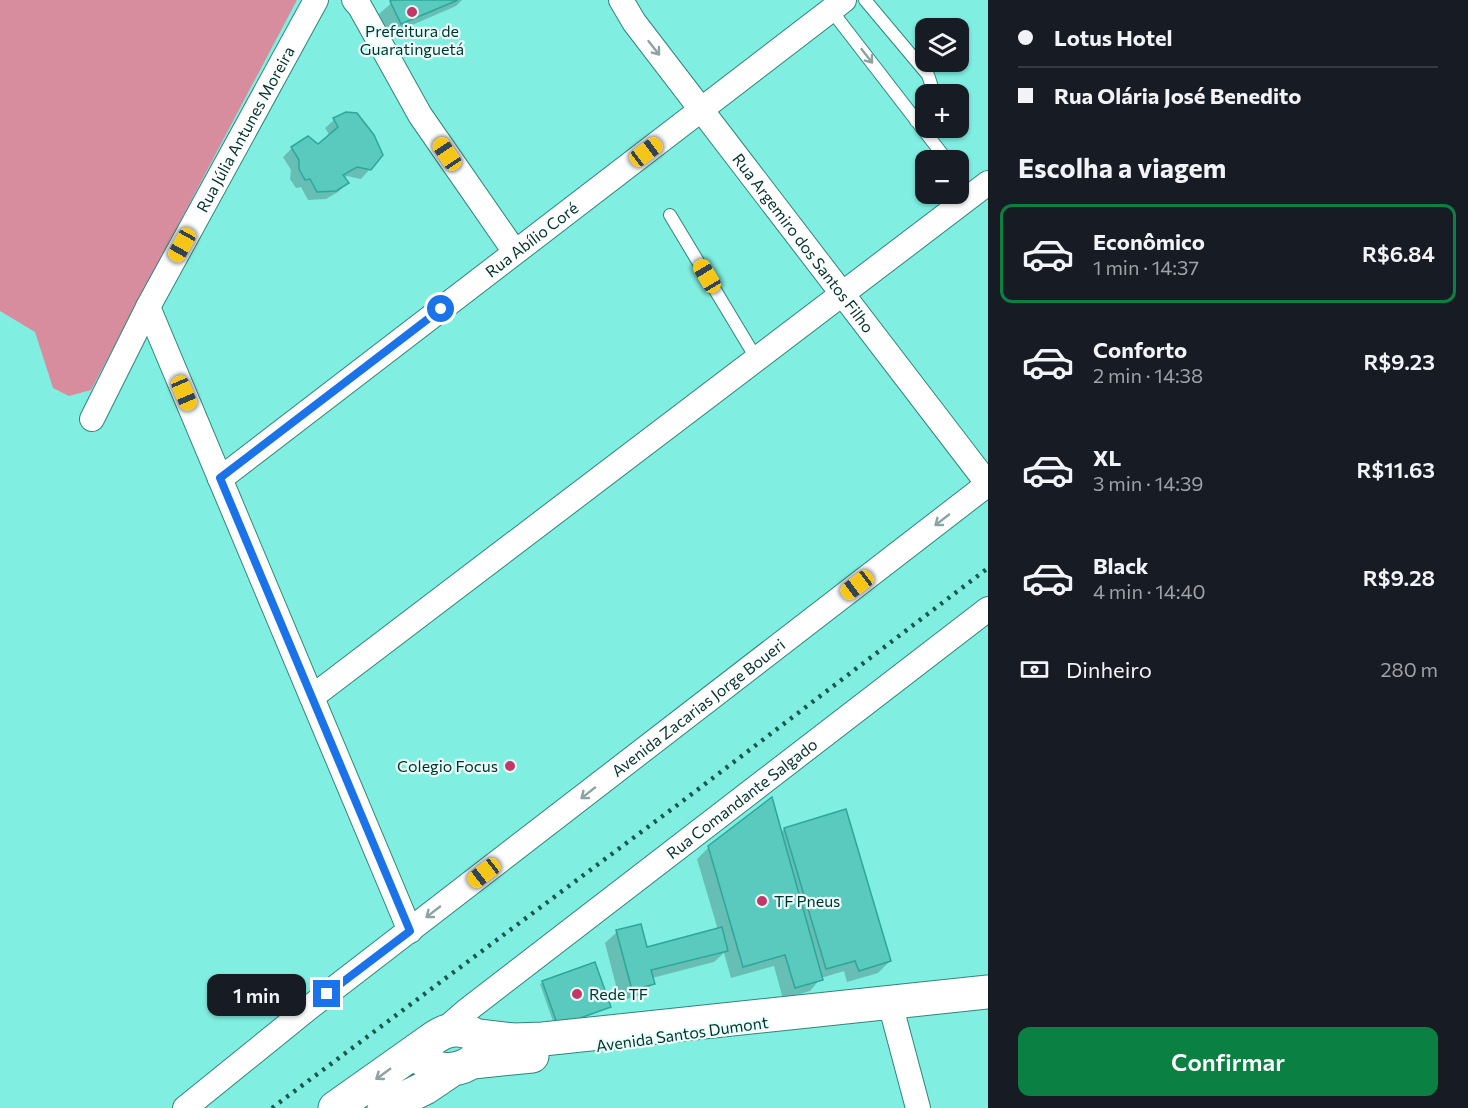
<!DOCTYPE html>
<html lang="pt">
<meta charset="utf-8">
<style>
:root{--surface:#171b24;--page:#242831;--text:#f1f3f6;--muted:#9ea1a6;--line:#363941;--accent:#0b8043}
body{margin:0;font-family:Commissioner,sans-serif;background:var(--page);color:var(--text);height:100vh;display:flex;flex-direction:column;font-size:22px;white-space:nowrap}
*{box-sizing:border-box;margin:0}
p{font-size:20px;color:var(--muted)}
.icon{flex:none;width:33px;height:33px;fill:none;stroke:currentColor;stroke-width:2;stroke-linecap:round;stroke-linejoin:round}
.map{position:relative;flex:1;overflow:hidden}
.panel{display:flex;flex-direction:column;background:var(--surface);width:480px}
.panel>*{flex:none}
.guide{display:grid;align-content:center;height:132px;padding:0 30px;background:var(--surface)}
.controls{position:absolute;left:915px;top:18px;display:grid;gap:12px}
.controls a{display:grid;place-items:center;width:54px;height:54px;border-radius:12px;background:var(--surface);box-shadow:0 2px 4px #0004;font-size:30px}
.end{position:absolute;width:27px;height:27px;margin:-14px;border:8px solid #1a73e8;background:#fff;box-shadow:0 0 0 3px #fff}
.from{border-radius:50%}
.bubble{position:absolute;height:42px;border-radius:12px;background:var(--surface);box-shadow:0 2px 4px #0004;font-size:20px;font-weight:600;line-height:42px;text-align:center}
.car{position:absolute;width:18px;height:36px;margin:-18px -9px;border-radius:8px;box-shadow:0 0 4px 2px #0007;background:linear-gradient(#f5c518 24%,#345 0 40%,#f5c518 0 76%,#345 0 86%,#f5c518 0)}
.guide b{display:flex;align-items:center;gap:21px;height:57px;font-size:22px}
.guide b+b{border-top:2px solid var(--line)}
.guide i{width:15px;height:15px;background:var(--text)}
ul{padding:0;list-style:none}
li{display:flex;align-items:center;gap:18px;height:99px;margin:0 12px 9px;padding:0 18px;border:3px solid transparent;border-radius:12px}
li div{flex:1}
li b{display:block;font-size:22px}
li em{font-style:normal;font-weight:600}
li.selected{border-color:var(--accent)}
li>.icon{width:54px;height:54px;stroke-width:1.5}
h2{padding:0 30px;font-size:27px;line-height:72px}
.pay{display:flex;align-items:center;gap:15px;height:66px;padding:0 30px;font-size:22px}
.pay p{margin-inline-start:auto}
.action{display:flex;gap:12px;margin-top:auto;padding:12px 30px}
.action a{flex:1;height:69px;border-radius:12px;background:var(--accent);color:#fff;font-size:24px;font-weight:600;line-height:69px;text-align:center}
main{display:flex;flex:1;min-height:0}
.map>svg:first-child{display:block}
.green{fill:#d88d9e}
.shadow{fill:#0003}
.building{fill:#59cabd;stroke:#2ea69a;stroke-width:1.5}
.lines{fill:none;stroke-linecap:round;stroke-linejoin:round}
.service-casing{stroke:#2e867c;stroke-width:14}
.minor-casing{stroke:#2e867c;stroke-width:26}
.secondary-casing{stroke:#2e867c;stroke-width:35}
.service{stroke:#fff;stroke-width:12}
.minor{stroke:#fff;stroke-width:24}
.secondary{stroke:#fff;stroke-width:33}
.rail{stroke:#195751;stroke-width:4.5;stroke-dasharray:3 6;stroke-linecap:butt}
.oneway{stroke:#8ca3a1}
.route{stroke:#1a73e8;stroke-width:8}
.poi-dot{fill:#c43766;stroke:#eafefa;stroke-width:2}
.labels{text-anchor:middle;stroke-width:4.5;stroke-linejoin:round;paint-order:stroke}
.poi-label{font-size:16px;fill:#00332e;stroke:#eafefa;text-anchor:start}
.street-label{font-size:16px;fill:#00332e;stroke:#eafefa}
</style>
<main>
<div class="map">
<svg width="988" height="1108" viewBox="0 0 988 1108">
<rect width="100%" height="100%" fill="#80eee1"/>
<path class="green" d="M0 0H297L91 390 69 396 53 388 35 332 0 311Z"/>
<path class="shadow" d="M395 0H462L456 6 389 35 379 14Z
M346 114 370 169 361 179 347 176 343 178 347 183 338 192 326 199 308 200 301 187 296 188 290 179 291 170 283 157 292 148 318 146 330 136 325 128 334 120Z
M784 829 890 961 878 973 847 982 844 971 821 978 810 991 783 999 774 966 731 978 724 953 714 962 652 978 653 983 641 995 620 1001 605 943 617 932 646 949 718 930 697 859 709 847 781 833Z
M543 982 609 1007 555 1027 540 984Z"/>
<path class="building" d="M392 0H458L401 24 390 1Z
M346 112 357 113 374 135 383 155 371 170 357 167 343 175 349 183 336 191 317 192 310 179 305 180 299 169V160L291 147 308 136 318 144 338 127 333 118Z
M772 797 823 980 795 988 785 955 743 967 708 846Z
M846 809 891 961 859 971 855 961 826 969 784 828Z
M641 924 647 947 722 927 728 951 651 970 655 984 632 990 616 930Z
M595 962 611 1007 558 1026 542 981Z"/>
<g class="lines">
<defs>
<path id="service" d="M865 0 928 75 931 84 930 94
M831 10 946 159
M916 121 926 103
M670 215 756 358"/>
<g id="minor">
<path d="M354 0 360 7 420 115 515 252"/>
<path id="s1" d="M621 0 634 22 988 484"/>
<path d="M148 307 410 931"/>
<path id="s2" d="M92 419 148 307 316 0"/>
<path id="s3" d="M220 479 844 0"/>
<path d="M312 697 988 183"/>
<path d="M890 1003 918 1108"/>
<path id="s4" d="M442 1032 466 1011 988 609"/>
<path id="s5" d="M185 1108 310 1007 988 484"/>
</g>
<path id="secondary" d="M478 1036 514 1040 543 1039 988 992
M473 1062 532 1056
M335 1108 431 1040C442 1032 451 1028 465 1031 510 1043 456 1087 426 1062L424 1051 431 1040
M384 1108 425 1088 453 1069"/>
</defs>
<use href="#service" class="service-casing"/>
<use href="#minor" class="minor-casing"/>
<use href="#secondary" class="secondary-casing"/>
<use href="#service" class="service"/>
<use href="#minor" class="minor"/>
<use href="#secondary" class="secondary"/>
<path class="rail" d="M272 1108 684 800 988 568"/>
</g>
<defs><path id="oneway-shaft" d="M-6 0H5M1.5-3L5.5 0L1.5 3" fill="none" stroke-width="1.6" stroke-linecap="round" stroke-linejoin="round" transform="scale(1.5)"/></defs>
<g class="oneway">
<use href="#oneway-shaft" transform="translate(654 48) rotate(52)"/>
<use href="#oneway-shaft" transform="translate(867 56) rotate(52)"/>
<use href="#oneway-shaft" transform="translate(942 520) rotate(142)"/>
<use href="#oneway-shaft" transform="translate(588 793) rotate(142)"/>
<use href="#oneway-shaft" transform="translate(433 912) rotate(142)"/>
<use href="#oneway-shaft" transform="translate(383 1074) rotate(144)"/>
</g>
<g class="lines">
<path class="route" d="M327 994 410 931 220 478 441 309"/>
</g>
<g class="poi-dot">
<circle cx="412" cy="12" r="6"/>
<circle cx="510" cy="766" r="6"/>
<circle cx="762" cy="901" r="6"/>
<circle cx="577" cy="994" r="6"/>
</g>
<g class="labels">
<g class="poi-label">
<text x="412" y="37" text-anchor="middle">Prefeitura de<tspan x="412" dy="18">Guaratinguetá</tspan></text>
<text x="498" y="772" text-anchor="end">Colegio Focus</text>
<text x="774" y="907">TF Pneus</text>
<text x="589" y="1000">Rede TF</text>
</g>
<g class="street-label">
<text dy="6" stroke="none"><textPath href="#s2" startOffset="328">Rua Júlia Antunes Moreira</textPath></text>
<text dy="6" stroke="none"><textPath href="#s3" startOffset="393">Rua Abílio Coré</textPath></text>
<text dy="6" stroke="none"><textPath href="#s1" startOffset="304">Rua Argemiro dos Santos Filho</textPath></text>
<text dy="6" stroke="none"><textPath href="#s5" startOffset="651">Avenida Zacarias Jorge Boueri</textPath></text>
<text dy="6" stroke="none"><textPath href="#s4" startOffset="380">Rua Comandante Salgado</textPath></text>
<text transform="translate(682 1034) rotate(-8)" y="6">Avenida Santos Dumont</text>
</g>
</g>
</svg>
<div class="controls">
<a><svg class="icon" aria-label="layers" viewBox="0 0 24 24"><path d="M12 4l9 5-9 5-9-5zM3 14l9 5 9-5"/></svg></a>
<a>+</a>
<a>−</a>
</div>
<i class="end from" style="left:441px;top:309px"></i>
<i class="end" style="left:327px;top:994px"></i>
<div class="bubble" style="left:207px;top:974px;width:99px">1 min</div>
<i class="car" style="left:646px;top:152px;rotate:53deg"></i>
<i class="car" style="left:447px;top:154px;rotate:326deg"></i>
<i class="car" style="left:182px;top:245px;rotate:209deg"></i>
<i class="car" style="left:707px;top:276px;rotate:329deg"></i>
<i class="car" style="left:184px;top:393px;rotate:157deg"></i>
<i class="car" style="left:857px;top:585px;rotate:233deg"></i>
<i class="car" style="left:484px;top:873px;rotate:232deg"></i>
</div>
<section class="panel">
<div class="guide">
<b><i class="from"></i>Lotus Hotel</b>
<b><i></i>Rua Olária José Benedito</b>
</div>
<h2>Escolha a viagem</h2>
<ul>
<li class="selected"><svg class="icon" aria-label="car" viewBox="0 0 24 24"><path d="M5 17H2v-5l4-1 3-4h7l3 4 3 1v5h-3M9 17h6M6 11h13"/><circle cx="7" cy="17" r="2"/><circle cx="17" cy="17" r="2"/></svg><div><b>Econômico</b><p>1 min · 14:37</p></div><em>R$6.84</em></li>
<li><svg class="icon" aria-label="car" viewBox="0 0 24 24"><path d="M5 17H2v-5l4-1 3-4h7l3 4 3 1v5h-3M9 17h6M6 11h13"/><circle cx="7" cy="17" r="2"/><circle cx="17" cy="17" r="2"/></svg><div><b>Conforto</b><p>2 min · 14:38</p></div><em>R$9.23</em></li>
<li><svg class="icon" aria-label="car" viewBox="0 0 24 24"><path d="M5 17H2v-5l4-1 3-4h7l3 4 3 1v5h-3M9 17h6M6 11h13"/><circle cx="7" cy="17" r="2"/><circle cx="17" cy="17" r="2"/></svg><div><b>XL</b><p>3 min · 14:39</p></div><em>R$11.63</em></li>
<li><svg class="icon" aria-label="car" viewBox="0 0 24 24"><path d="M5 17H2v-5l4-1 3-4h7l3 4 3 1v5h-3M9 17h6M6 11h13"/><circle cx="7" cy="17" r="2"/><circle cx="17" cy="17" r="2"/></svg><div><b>Black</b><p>4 min · 14:40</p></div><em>R$9.28</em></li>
</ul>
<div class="pay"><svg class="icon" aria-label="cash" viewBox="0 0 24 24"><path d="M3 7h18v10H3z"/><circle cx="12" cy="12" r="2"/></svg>Dinheiro<p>280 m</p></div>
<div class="action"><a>Confirmar</a></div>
</section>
</main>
